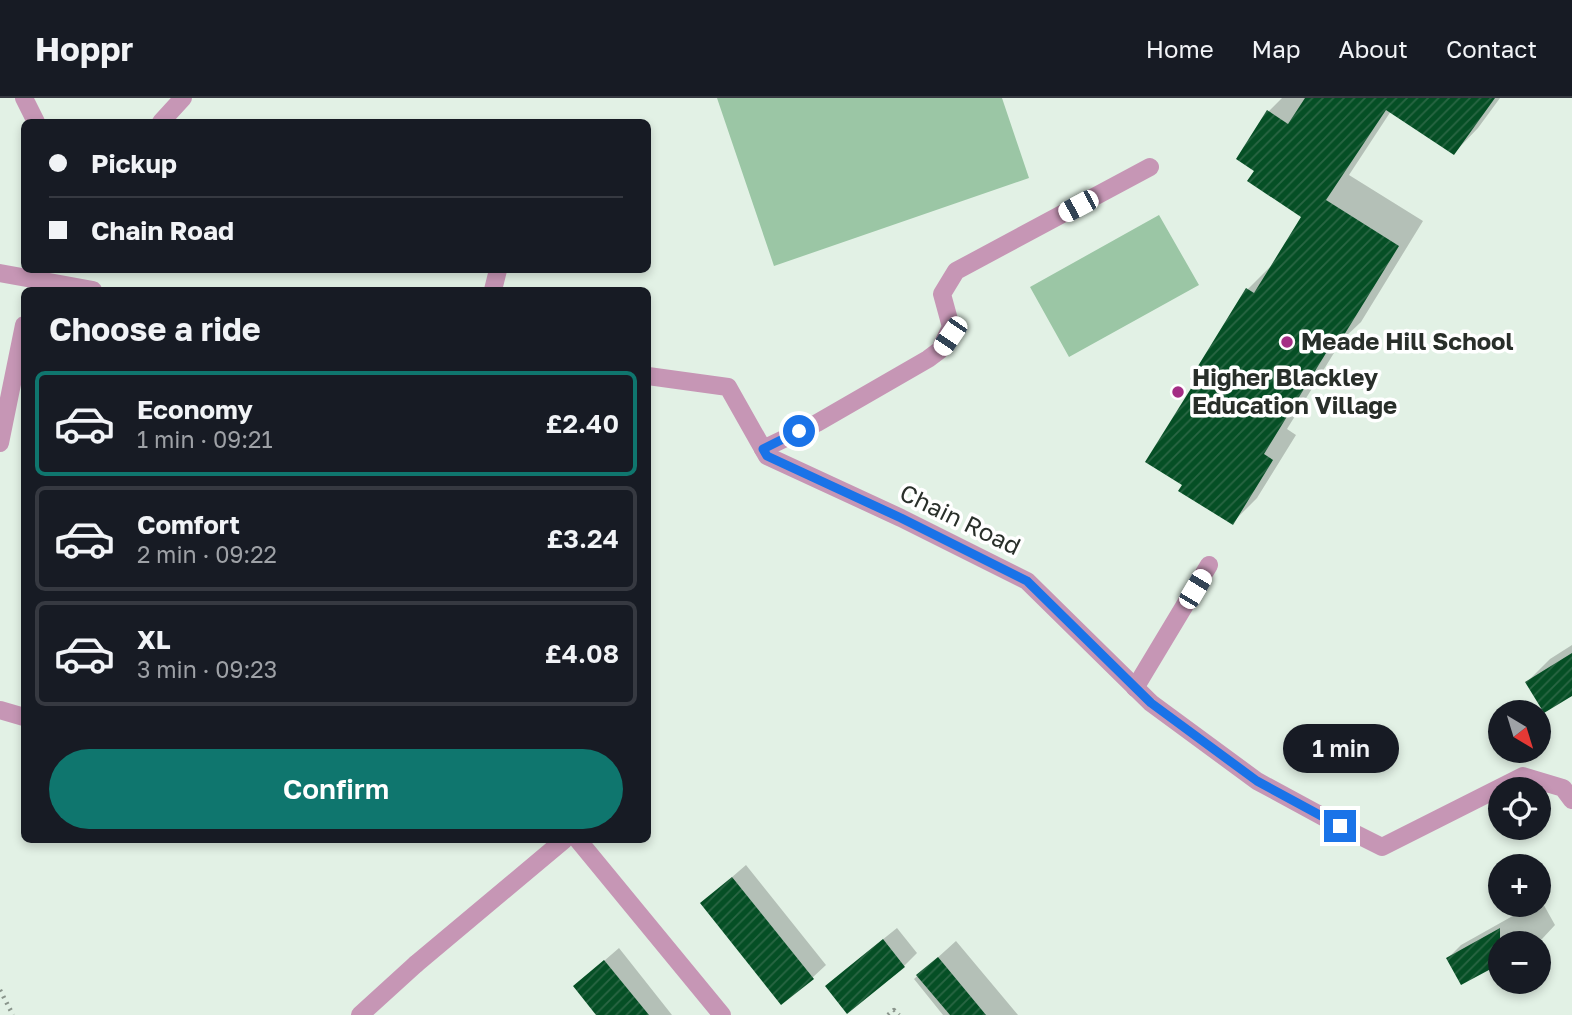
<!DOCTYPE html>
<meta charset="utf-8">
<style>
:root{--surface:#171b24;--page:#20242c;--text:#f1f3f6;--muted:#9ea1a6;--line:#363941;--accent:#0f766e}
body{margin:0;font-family:"Golos Text",sans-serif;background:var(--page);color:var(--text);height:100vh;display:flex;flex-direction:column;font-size:26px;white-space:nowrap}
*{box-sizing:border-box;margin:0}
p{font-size:23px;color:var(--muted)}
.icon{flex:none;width:38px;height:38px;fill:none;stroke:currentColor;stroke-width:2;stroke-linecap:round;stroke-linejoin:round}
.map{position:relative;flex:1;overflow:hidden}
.side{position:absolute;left:21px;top:189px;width:630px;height:556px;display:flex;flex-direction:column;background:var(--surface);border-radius:10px;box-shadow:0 4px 10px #0003}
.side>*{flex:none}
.guide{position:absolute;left:21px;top:21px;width:630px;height:154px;border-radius:10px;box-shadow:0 4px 10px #0003;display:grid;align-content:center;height:154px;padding:0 28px;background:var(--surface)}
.needle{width:46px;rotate:142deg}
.tools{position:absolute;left:1488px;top:602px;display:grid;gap:14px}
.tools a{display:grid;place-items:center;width:63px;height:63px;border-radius:50%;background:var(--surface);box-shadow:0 4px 10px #0003;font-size:35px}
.end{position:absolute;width:32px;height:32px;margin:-16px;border:9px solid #1a73e8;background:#fff;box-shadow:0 0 0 4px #fff}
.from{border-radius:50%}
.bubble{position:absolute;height:49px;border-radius:24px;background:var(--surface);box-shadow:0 4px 10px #0003;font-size:23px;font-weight:600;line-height:49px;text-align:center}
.car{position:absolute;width:21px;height:42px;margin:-21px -10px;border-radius:9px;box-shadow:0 0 5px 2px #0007;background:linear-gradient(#fff 24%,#345 0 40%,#fff 0 76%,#345 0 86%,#fff 0)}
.guide b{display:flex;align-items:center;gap:24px;height:66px;font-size:26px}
.guide b+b{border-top:2px solid var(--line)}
.guide i{width:18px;height:18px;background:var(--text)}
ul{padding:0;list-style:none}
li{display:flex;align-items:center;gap:21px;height:105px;margin:0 14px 10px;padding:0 14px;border:4px solid var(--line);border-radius:10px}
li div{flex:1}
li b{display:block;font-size:26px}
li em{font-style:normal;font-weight:600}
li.on{border-color:var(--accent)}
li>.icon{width:63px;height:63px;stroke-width:1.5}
h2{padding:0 28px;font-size:32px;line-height:84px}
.primary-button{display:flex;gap:14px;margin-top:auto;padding:14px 28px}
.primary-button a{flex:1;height:80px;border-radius:42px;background:var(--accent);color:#fff;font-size:28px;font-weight:600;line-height:80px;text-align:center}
header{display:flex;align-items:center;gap:42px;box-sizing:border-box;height:98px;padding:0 35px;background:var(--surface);border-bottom:2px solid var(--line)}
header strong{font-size:33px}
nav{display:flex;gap:38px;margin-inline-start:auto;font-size:24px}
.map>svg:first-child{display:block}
.garden{fill:#9bc6a5}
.shadow{fill:#0003}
.building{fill:url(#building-hatch)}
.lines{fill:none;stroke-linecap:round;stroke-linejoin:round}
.path{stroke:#8a958c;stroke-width:4.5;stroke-dasharray:2 5;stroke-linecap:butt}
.lane{stroke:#c696b5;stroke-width:18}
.street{stroke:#c696b5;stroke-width:18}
.route{stroke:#1a73e8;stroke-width:9}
.poi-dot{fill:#a42d85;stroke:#fff;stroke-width:2.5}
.labels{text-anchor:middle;stroke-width:7;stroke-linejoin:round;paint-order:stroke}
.poi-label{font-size:24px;font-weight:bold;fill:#292f2a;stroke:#fff;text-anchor:start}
.street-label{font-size:24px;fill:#292f2a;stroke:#fff}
</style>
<header>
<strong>Hoppr</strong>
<nav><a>Home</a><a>Map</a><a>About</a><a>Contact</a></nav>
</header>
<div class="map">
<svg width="1572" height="917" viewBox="0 0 1572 917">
<defs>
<pattern id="building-hatch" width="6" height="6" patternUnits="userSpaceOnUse" patternTransform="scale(1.75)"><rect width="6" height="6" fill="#054f25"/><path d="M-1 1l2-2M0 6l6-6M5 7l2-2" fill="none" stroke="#2a6644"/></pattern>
</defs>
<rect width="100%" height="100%" fill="#e2f1e5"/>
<path class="garden" d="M717 0H1002L1029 80 774 168Z
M1159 117 1199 187 1069 259 1030 189Z"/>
<path class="shadow" d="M1282 0H1500L1478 30 1454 55 1391 13 1349 77 1423 123 1361 224 1342 242 1287 331 1296 337 1257 400 1233 424 1184 386 1197 283 1248 191 1272 167 1303 118 1256 72 1269 13Z
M1572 547V596L1527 584 1550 561Z
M746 767 826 867 812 880 702 805Z
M1541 802 1555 827 1542 841 1534 845H1500L1448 860 1461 847Z
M897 830 917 855 904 868 841 875Z
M956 843 1018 917H943L914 881Z
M619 850 672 917H598L575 888Z"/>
<path class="building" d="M1305 0H1495L1454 57 1386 12 1326 102 1399 148 1336 250 1331 247 1264 356 1273 362 1233 427 1178 393 1182 387 1145 364 1195 284 1190 281 1246 190 1254 195 1301 119 1247 83 1254 73 1236 61 1267 12 1288 26Z
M1572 555V598L1544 615 1525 584Z
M732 779 814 881 781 907 700 805Z
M1500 830V866L1461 887 1446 860Z
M883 841 905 869 847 916 825 888Z
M938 859 986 917H950L916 877Z
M604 862 649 917H596L573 888Z"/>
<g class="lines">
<path class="path" d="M0 892 13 917
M888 917 894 912 899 917"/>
<path class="lane" d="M763 351 817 325 928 261 940 252 951 229 942 196 956 173 1150 69
M1135 590 1209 467
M1340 728 1382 749 1523 678 1563 690 1572 702
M360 917 416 866"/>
<path class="street" d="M24 0 36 24
M161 24 183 0
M0 175 93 192
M493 192 498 172
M648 278 728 289 767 358 901 420 1027 483 1151 605 1257 683 1340 728
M0 345 24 227
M0 612 24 619
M578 742 722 917
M416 866 564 742"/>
</g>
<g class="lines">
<path class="route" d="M799 333 763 351 767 358 901 420 1027 483 1151 605 1257 683 1340 728"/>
</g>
<g class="poi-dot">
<circle cx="1287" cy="244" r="7"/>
<circle cx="1178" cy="294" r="7"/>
</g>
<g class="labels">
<g class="poi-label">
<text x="1301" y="252">Meade Hill School</text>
<text x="1192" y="288">Higher Blackley<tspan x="1192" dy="28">Education Village</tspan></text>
</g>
<g class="street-label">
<text transform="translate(960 422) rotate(26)" y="8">Chain Road</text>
</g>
</g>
</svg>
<div class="tools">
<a><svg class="needle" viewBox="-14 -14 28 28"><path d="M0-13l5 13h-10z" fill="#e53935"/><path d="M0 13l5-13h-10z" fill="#9ea1a6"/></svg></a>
<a><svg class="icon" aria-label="locate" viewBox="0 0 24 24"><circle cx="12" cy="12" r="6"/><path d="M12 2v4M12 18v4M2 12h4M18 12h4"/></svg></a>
<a>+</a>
<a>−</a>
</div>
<i class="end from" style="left:799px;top:333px"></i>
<i class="end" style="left:1340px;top:728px"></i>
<div class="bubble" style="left:1283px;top:626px;width:116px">1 min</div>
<i class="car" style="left:1078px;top:108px;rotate:242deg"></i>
<i class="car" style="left:950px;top:238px;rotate:214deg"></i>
<i class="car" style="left:1195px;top:491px;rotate:31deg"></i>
<div class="guide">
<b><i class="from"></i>Pickup</b>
<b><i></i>Chain Road</b>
</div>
<section class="side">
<h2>Choose a ride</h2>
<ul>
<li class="on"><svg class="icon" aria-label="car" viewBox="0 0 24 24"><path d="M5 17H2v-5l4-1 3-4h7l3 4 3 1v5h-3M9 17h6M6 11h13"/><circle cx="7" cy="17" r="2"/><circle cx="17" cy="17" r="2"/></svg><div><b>Economy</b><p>1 min · 09:21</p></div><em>£2.40</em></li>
<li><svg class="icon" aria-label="car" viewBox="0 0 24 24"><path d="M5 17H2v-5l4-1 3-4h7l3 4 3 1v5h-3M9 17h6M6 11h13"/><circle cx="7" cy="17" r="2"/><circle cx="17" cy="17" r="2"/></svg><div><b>Comfort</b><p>2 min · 09:22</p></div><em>£3.24</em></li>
<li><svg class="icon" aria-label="car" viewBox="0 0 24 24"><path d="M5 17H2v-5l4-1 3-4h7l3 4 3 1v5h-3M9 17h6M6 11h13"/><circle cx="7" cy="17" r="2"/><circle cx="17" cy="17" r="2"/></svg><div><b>XL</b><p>3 min · 09:23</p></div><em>£4.08</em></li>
</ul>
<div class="primary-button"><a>Confirm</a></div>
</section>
</div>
